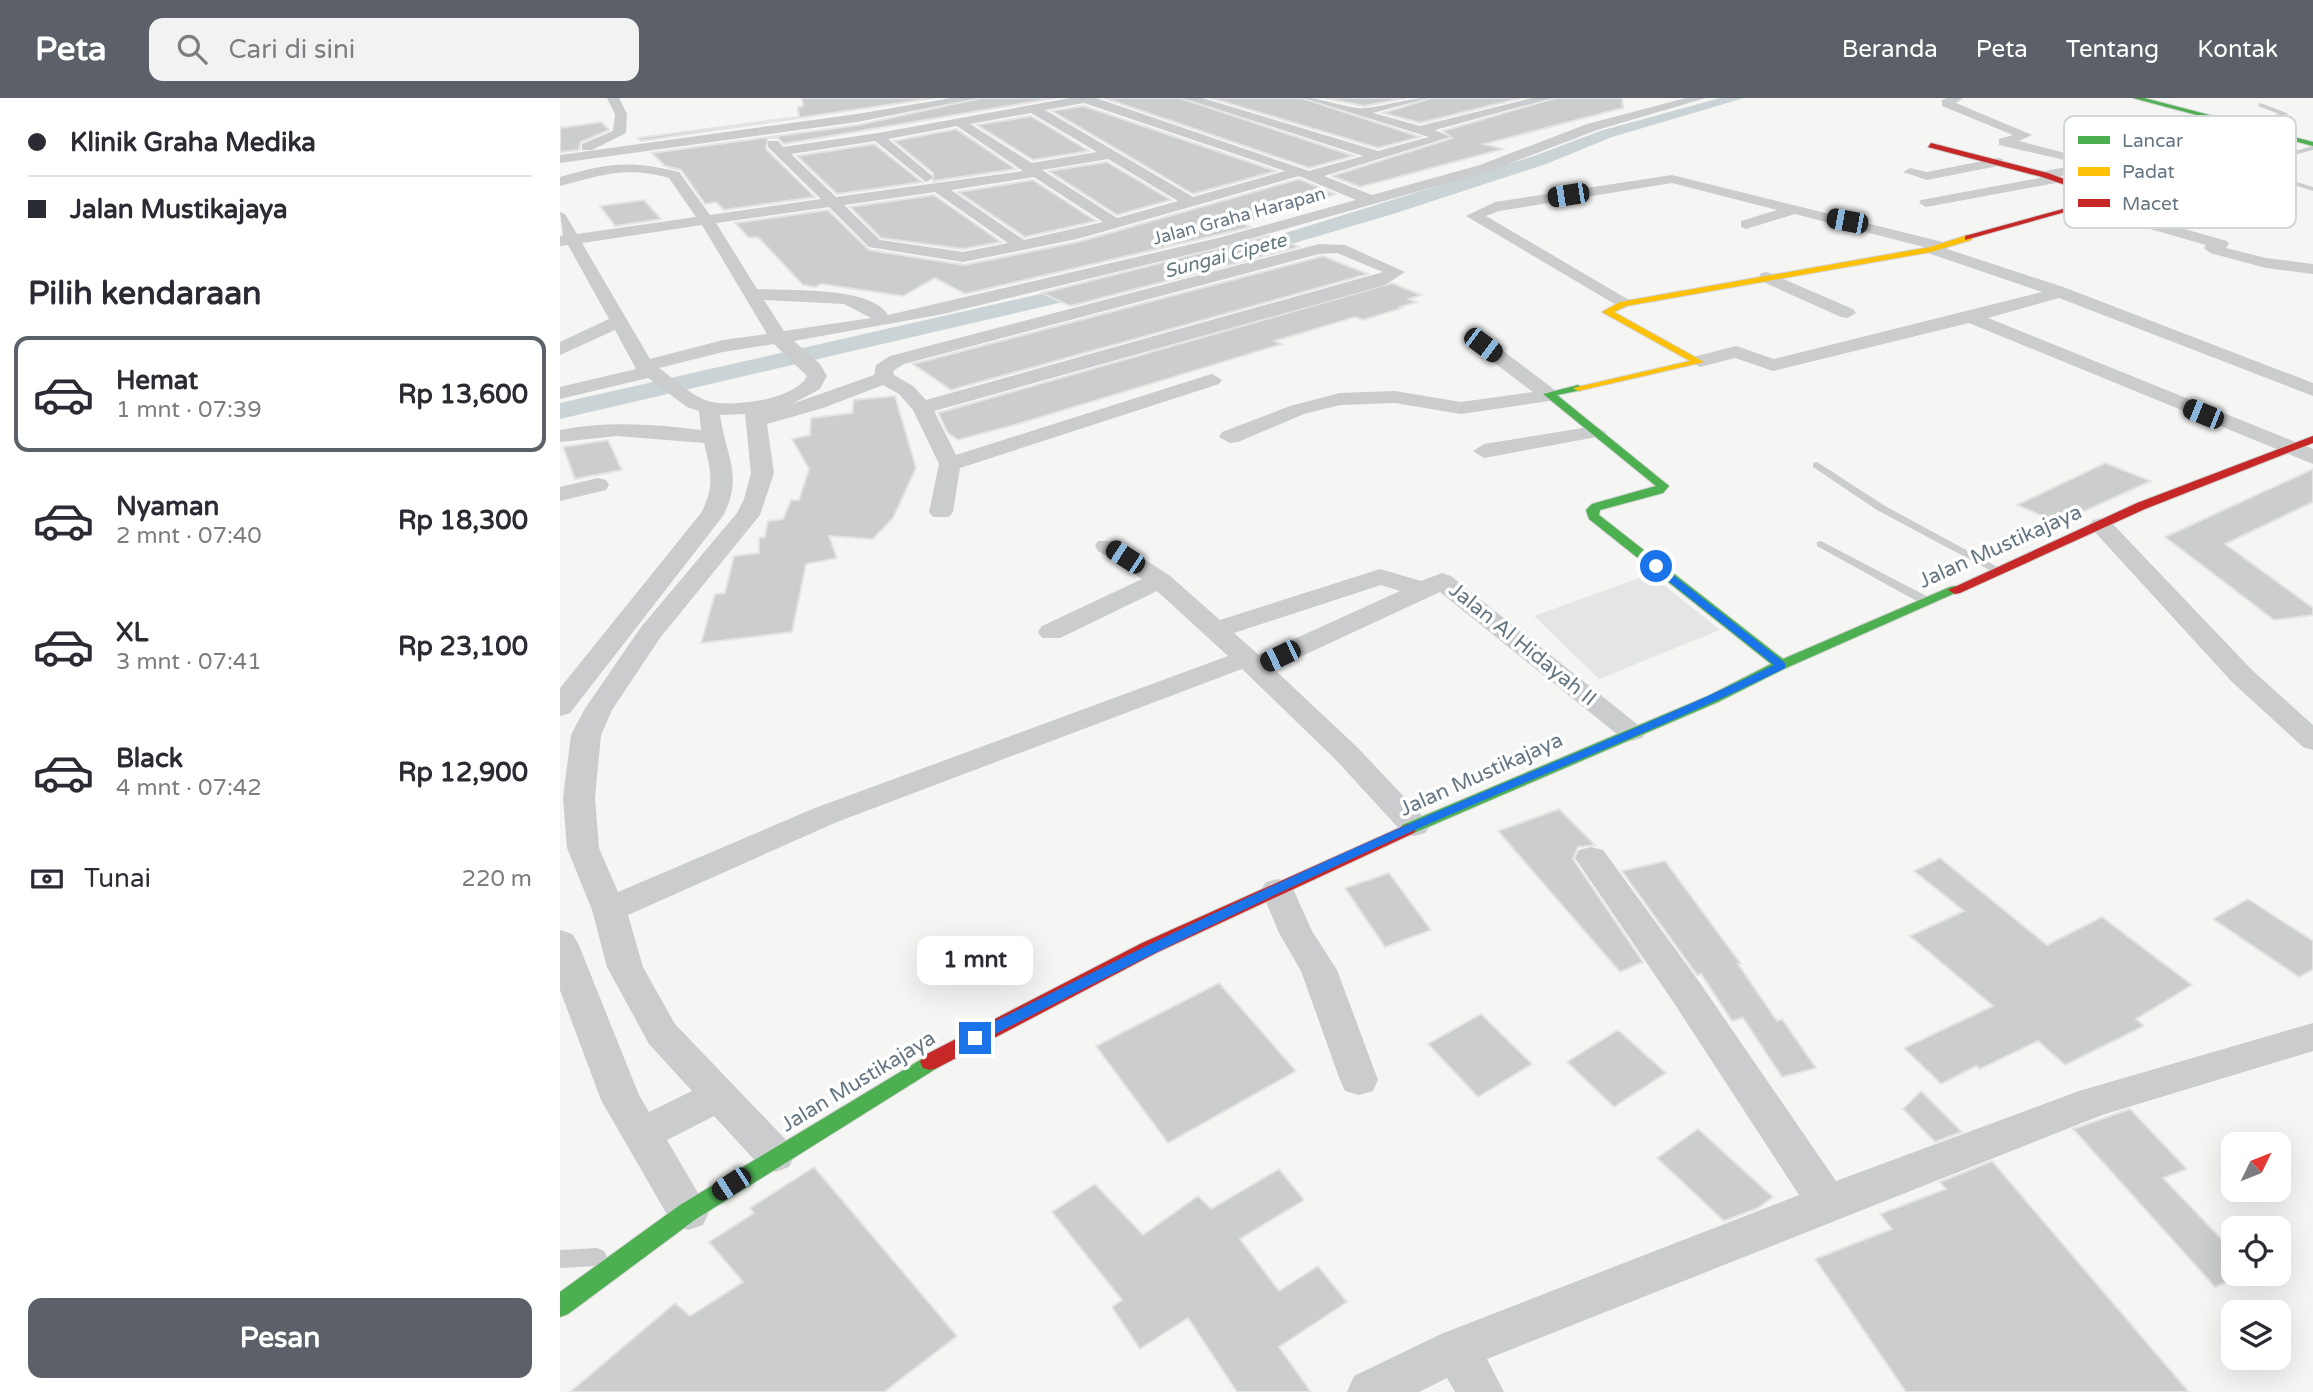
<!DOCTYPE html>
<html lang="id">
<meta charset="utf-8">
<style>
:root{--surface:#fff;--page:#f2f2f3;--text:#2b2b33;--muted:#7c7c81;--line:#e1e1e2;--accent:#5c6169}
body{margin:0;font-family:"Varela Round",sans-serif;background:var(--page);color:var(--text);height:100vh;display:flex;flex-direction:column;font-size:26px;white-space:nowrap}
*{box-sizing:border-box;margin:0}
p{font-size:23px;color:var(--muted)}
.icon{flex:none;width:38px;height:38px;fill:none;stroke:currentColor;stroke-width:2;stroke-linecap:round;stroke-linejoin:round}
.map{position:relative;flex:1;overflow:hidden}
.details{display:flex;flex-direction:column;background:var(--surface);width:560px}
.details>*{flex:none}
.hud{display:grid;align-content:center;height:154px;padding:0 28px;background:var(--surface)}
.needle{width:46px;rotate:47deg}
.fabs{position:absolute;left:1661px;top:1034px;display:grid;gap:14px}
.fabs a{display:grid;place-items:center;width:70px;height:70px;border-radius:14px;background:var(--surface);box-shadow:0 7px 28px #0002;font-size:35px}
.end{position:absolute;width:32px;height:32px;margin:-16px;border:9px solid #1a73e8;background:#fff;box-shadow:0 0 0 4px #fff}
.from{border-radius:50%}
.bubble{position:absolute;height:49px;border-radius:14px;background:var(--surface);box-shadow:0 7px 28px #0002;font-size:23px;font-weight:800;line-height:49px;text-align:center}
.car{position:absolute;width:21px;height:42px;margin:-21px -10px;border-radius:9px;box-shadow:0 0 5px 2px #0007;background:linear-gradient(#222 24%,#8ab4d8 0 40%,#222 0 76%,#8ab4d8 0 86%,#222 0)}
.hud b{display:flex;align-items:center;gap:24px;height:66px;font-size:26px}
.hud b+b{border-top:2px solid var(--line)}
.hud i{width:18px;height:18px;background:var(--text)}
ul{padding:0;list-style:none}
li{display:flex;align-items:center;gap:21px;height:116px;margin:0 14px 10px;padding:0 14px;border:4px solid transparent;border-radius:14px}
li div{flex:1}
li b{display:block;font-size:26px}
li em{font-style:normal;font-weight:800}
li.on{border-color:var(--accent)}
li>.icon{width:63px;height:63px;stroke-width:1.5}
h2{padding:0 28px;font-size:32px;line-height:84px}
.pay{display:flex;align-items:center;gap:18px;height:77px;padding:0 28px;font-size:26px}
.pay p{margin-inline-start:auto}
.button{display:flex;gap:14px;margin-top:auto;padding:14px 28px}
.button a{flex:1;height:80px;border-radius:14px;background:var(--accent);color:#fff;font-size:28px;font-weight:800;line-height:80px;text-align:center}
header{display:flex;align-items:center;gap:42px;box-sizing:border-box;height:98px;padding:0 35px;background:var(--accent);color:#fff}
header strong{font-size:33px}
nav{display:flex;gap:38px;margin-inline-start:auto;font-size:24px}
.search{width:490px;height:63px;background:var(--page);display:flex;align-items:center;gap:18px;box-sizing:border-box;padding:0 24px;border-radius:14px;color:var(--muted);font-size:26px}
main{display:flex;flex:1;min-height:0}
.map>svg:first-child{display:block}
.built{fill:#e4e5e5}
.lines{fill:none;stroke-linecap:round;stroke-linejoin:round}
.canal{fill:#cad3d5;fill-rule:evenodd}
.building{fill:#cccece;stroke:#e4e4e4;stroke-width:2}
.fast-casing{stroke:#d1d2d2;stroke-width:2}
.slow-casing{stroke:#d1d2d2;stroke-width:2}
.jam-casing{stroke:#d1d2d2;stroke-width:2}
.lane{fill:#cacccd;fill-rule:evenodd}
.street{fill:#cacccd;fill-rule:evenodd}
.fast{fill:#4caf50;fill-rule:evenodd}
.slow{fill:#ffc107;fill-rule:evenodd}
.jam{fill:#c62828;fill-rule:evenodd}
.route{fill:#1a73e8}
.labels{text-anchor:middle;stroke-width:7;stroke-linejoin:round;paint-order:stroke}
.far-street-label{font-size:18px;fill:#667783;stroke:#fff}
.far-water-label{font-size:19px;font-style:italic;fill:#62787f;stroke:#fff}
.street-label{font-size:21px;fill:#667783;stroke:#fff}
.key{fill:#fff;stroke:#d1d6da;stroke-width:2}
.key-label{font-size:19px;fill:#667783}
</style>
<header>
<strong>Peta</strong>
<div class="search"><svg class="icon" aria-label="search" viewBox="0 0 24 24"><circle cx="10" cy="10" r="6"/><path d="M15 15l6 6"/></svg>Cari di sini</div>
<nav><a>Beranda</a><a>Peta</a><a>Tentang</a><a>Kontak</a></nav>
</header>
<main>
<section class="details">
<div class="hud">
<b><i class="from"></i>Klinik Graha Medika</b>
<b><i></i>Jalan Mustikajaya</b>
</div>
<h2>Pilih kendaraan</h2>
<ul>
<li class="on"><svg class="icon" aria-label="car" viewBox="0 0 24 24"><path d="M5 17H2v-5l4-1 3-4h7l3 4 3 1v5h-3M9 17h6M6 11h13"/><circle cx="7" cy="17" r="2"/><circle cx="17" cy="17" r="2"/></svg><div><b>Hemat</b><p>1 mnt · 07:39</p></div><em>Rp 13,600</em></li>
<li><svg class="icon" aria-label="car" viewBox="0 0 24 24"><path d="M5 17H2v-5l4-1 3-4h7l3 4 3 1v5h-3M9 17h6M6 11h13"/><circle cx="7" cy="17" r="2"/><circle cx="17" cy="17" r="2"/></svg><div><b>Nyaman</b><p>2 mnt · 07:40</p></div><em>Rp 18,300</em></li>
<li><svg class="icon" aria-label="car" viewBox="0 0 24 24"><path d="M5 17H2v-5l4-1 3-4h7l3 4 3 1v5h-3M9 17h6M6 11h13"/><circle cx="7" cy="17" r="2"/><circle cx="17" cy="17" r="2"/></svg><div><b>XL</b><p>3 mnt · 07:41</p></div><em>Rp 23,100</em></li>
<li><svg class="icon" aria-label="car" viewBox="0 0 24 24"><path d="M5 17H2v-5l4-1 3-4h7l3 4 3 1v5h-3M9 17h6M6 11h13"/><circle cx="7" cy="17" r="2"/><circle cx="17" cy="17" r="2"/></svg><div><b>Black</b><p>4 mnt · 07:42</p></div><em>Rp 12,900</em></li>
</ul>
<div class="pay"><svg class="icon" aria-label="cash" viewBox="0 0 24 24"><path d="M3 7h18v10H3z"/><circle cx="12" cy="12" r="2"/></svg>Tunai<p>220 m</p></div>
<div class="button"><a>Pesan</a></div>
</section>
<div class="map">
<svg width="1753" height="1294" viewBox="0 0 1753 1294">
<rect width="100%" height="100%" fill="#f5f5f4"/>
<path class="built" d="M1090 476 1160 532 1039 581 974 518Z"/>
<g class="lines">
<path class="canal" d="M1160 0H1184L1052 39 986 66 833 116 677 162 667 156 670 152 974 58 1040 33Z
M542 182 550 183 553 188 550 193 0 321V305Z"/>
</g>
<path class="building" d="M242 0H375L81 43 78 40 239 19 238 9 243 8Z
M421 0H495L224 46 218 40H208L206 51 255 99 164 112 156 104 145 106 121 72 105 68 92 55 298 27Z
M544 0H620L794 58 749 70Z
M651 0H742L860 39 818 50Z
M765 0H846L804 8Z
M871 0H961L860 25 823 15Z
M995 0H1062L1063 10 924 46 943 51 800 89 772 78 892 40 883 33Z
M524 8 716 73 633 96 492 13Z
M471 18 529 53 473 62 417 27Z
M41 24 49 32 21 44 19 52 0 54V30Z
M396 31 456 71 373 83V75L334 43Z
M314 46 362 84 277 96 237 58Z
M547 64 611 102 557 117 489 73Z
M739 81 775 96 747 107 681 125 690 129 657 137 405 196 375 180 343 198 261 186 256 189 243 187 198 139 189 140 175 125 268 112 309 152 404 167 518 144Z
M473 82 536 123 465 139 398 94Z
M374 97 441 144 403 151 321 140 290 109Z
M84 102 101 121 55 128 40 108Z
M711 137 739 149 510 208 482 195Z
M763 158 808 176 391 292 353 266Z
M832 185 861 197 849 201 856 204 840 209 842 210 803 222 795 219 715 243 722 246 461 325 398 342 388 335 378 315Z
M335 298 356 370 333 420 313 441 269 438 277 460 246 466 232 534 141 545 155 496 165 495 174 458 199 455V440L205 439 208 423 223 421 231 402H239L249 371 232 341 250 337 251 320 292 315 294 302Z
M48 342 62 372 15 381 3 349Z
M1545 365 1591 383 1498 425 1457 407Z
M1753 371V404L1665 446 1753 510V517L1714 522 1605 439Z
M999 711 1035 747 1018 749 1013 761 1083 864 1060 874 938 733Z
M1380 760 1487 847 1542 819 1632 887 1576 921 1584 928 1505 967 1478 943 1420 971 1416 968 1381 986 1344 950 1433 908 1350 838 1404 813 1354 773Z
M1105 763 1181 866H1178L1217 923 1222 921 1256 970 1222 979 1183 920 1172 923 1141 876 1137 877 1062 773Z
M829 775 871 832 825 849 785 790Z
M1688 801 1753 843V871L1739 879 1653 821Z
M659 885 736 973 608 1045 536 948Z
M921 916 972 966 918 999 868 946Z
M1058 932 1106 975 1054 1009 1007 964Z
M1361 993 1402 1034 1375 1044 1343 1011Z
M1570 1011 1627 1071 1603 1080 1673 1153V1182L1655 1189 1513 1031Z
M1138 1031 1213 1099 1198 1110 1164 1123 1097 1060Z
M1432 1063 1529 1177 1629 1294H1346L1255 1161 1332 1131 1320 1116 1386 1091 1380 1084Z
M254 1069 397 1238 324 1294H10L115 1205 130 1218 183 1184 149 1144 194 1115 190 1110Z
M719 1071 744 1102 680 1141 719 1193 758 1168 787 1204 719 1249 751 1294H677L628 1220 580 1251 552 1209 562 1202 492 1114 535 1086 583 1137 638 1098 651 1111Z"/>
<g class="lines">
<defs>
<path id="fast" d="M1573 0H1584L1753 44V48Z
M1018 287 1023 290 1022 292 997 297 1109 388 1103 395 1040 412 1039 417 1223 561 1390 489 1395 488 1402 492 1226 570 1158 604 854 735H842L840 731 842 727 1148 598 1211 566 1029 421 1026 412 1032 406 1096 388 983 296Z
M370 956 377 958 380 964 377 970 136 1121 8 1216 0 1219V1194L120 1107Z"/>
<path id="slow" d="M1408 137 1412 140 1411 142 1371 154 1066 208 1054 214 1144 264 1018 293 1013 290 1130 263 1042 214 1060 204 1370 149Z"/>
<path id="jam" d="M1371 45 1488 75 1555 100 1405 142V138L1543 100 1482 79 1368 49Z
M1753 338V345L1585 411 1400 495 1395 496 1388 492 1577 405Z
M848 726 856 731 854 735 596 855 377 970 370 972 363 970 360 964 363 958 582 845Z"/>
</defs>
<use href="#fast" class="fast-casing"/>
<use href="#slow" class="slow-casing"/>
<use href="#jam" class="jam-casing"/>
<path class="lane" d="M1700 5 1729 16 1606 41 1603 39 1719 16 1698 8Z
M1753 48V52L1688 69 1753 89V93L1678 69Z
M1257 364 1325 408 1445 473 1443 475H1435L1317 412 1253 369V365Z
M1261 443 1370 500 1372 503 1370 506H1362L1257 448V444Z
M37 1150 44 1153 47 1159 44 1165 37 1168 0 1170V1152Z"/>
<path class="street" d="M47 0H59L67 16 66 35 32 52H22V46L53 33 55 16Z
M391 0H418L297 24 0 65V57L297 16Z
M510 0H536L749 73 803 58 623 0H642L818 53 869 39 744 0C763 0 779 8 798 10 813 12 846 0 868 0L813 15 860 28 972 0H992L875 32 890 39 764 78 812 97 920 67 1027 26 1126 0H1146L1037 32 930 73 668 147 383 216 234 243 260 266 267 278 260 291 232 306 314 277 316 267 330 258 759 146 785 147 845 174 825 187 374 313 396 357 645 278 652 276 662 282 659 286 400 370 393 414 389 419H373L369 414 379 366 353 312 339 296 323 287 263 310 207 326 214 375 200 417 100 540 52 612 41 637 35 700 39 750 58 794 255 710 668 558 597 493 500 540H482L478 534 482 528 582 481 538 453 535 448 538 443H556L609 477 660 522 820 471 861 483 882 475 891 478 1087 634 1082 640 1072 643 1062 640 880 494 714 571 798 650 865 721 870 728 865 735 854 738 843 735 776 662 682 571 277 724 68 817 83 869 115 926 229 1045 235 1057 229 1069 215 1074 201 1069 154 1018 107 1042 149 1114 143 1127 128 1132 113 1127 41 1002 0 892V832L12 836 18 845 79 997 89 1014 132 993 89 946 47 869 32 812 7 750 3 700 11 637 24 612 81 529 177 415 184 401 191 375 185 316 160 317C166 359 184 377 163 418L10 615 0 618V590L141 415C155 389 151 373 144 345L57 338 0 344V332C47 323 94 326 141 332L139 313 127 309 88 280 0 301V289L76 271 55 232 0 257V244L49 221 8 147 0 148V138H3L0 114 5 116 17 136 136 119 109 80C63 68 44 77 0 88V79C48 65 70 62 119 74L150 117 261 101 208 49V43H218L223 49 318 35ZM524 5 725 73 633 99 485 12ZM471 15 537 54 472 65 410 26ZM397 28 463 73 276 99 231 56 315 43 366 84 373 80 371 77 328 41ZM548 61 618 103 557 120 482 72ZM739 78 796 102 658 140 328 217C311 188 228 193 197 191L156 125 269 109 309 149 403 164 517 141ZM474 79 543 124 464 142 391 92ZM375 94 448 145 403 154 320 142 284 107ZM142 127 207 236 163 242 90 261 22 145ZM777 155 823 174 366 302 353 288 334 277 333 273 344 266 759 156ZM204 202 284 206 311 220 224 233ZM214 246 247 278C236 302 167 311 145 302 128 295 113 280 99 270L163 254ZM821 487 840 493 699 557 674 535Z
M1387 0H1403L1396 5 1472 37 1459 43 1536 63 1707 30 1714 34 1707 38 1501 78V84L1496 85 1366 109 1359 105 1361 102 1480 80V74L1522 66 1439 47V41L1453 37 1382 8V2Z
M1438 60 1443 61V67L1367 82 1343 74 1350 70 1367 74Z
M1112 77 1387 145V151L1506 190 1753 285V298L1499 200 1428 220 1753 351V366L1409 225 1213 273 1175 260 1140 269 1130 263 1133 259 1176 248 1214 261 1482 194 1365 154 1364 149 1235 116 1186 131 1181 129V123L1217 112 1112 85 939 113 926 118 1069 202 1072 206 1063 211 906 118 935 104Z
M1525 103 1667 143 1669 146 1666 150 1706 160 1753 166V176L1706 170 1650 155 1644 150 1646 147 1520 111V105Z
M1207 174 1293 211 1296 215 1287 220 1281 219 1201 183 1199 179 1201 175Z
M923 241 930 243 995 292 999 298 996 302 901 316 835 305 780 307 744 316 678 344 670 345 659 339 662 334 730 308 780 295 835 293 901 304 973 294 916 251 914 247Z
M1035 328 1046 334 1042 338 924 360 913 353 924 346Z
M38 380 46 382 49 387 46 392 0 403V389Z
M1541 420 1549 422 1692 572 1753 627V652L1743 649 1672 584 1533 432 1529 427 1533 422Z
M1031 749 1043 752 1140 885 1276 1083 1519 993 1753 925V953L1542 1017 927 1261 944 1294H895L887 1280 859 1294H787L794 1278 881 1236 1239 1097 1114 905 1015 760 1019 752Z
M718 781 730 784 752 833 777 872 818 982 813 993 799 997 785 993 780 982 741 873 719 835 701 792 706 784Z"/>
<use href="#fast" class="fast"/>
<use href="#slow" class="slow"/>
<use href="#jam" class="jam"/>
</g>
<path class="route" d="M1092 466H1099L1225 565V570C1105 629 979 677 857 731 709 798 564 869 420 944H410V936C555 862 701 791 849 726 971 672 1095 625 1214 567L1092 470Z"/>
<g class="labels">
<g class="far-street-label">
<text transform="translate(679 118) rotate(-15)" y="6">Jalan Graha Harapan</text>
</g>
<g class="far-water-label">
<text transform="translate(665 157) rotate(-15)" y="7">Sungai Cipete</text>
</g>
<g class="street-label">
<text transform="translate(1440 448) rotate(-24)" y="7">Jalan Mustikajaya</text>
<text transform="translate(963 546) rotate(39)" y="7">Jalan Al Hidayah II</text>
<text transform="translate(921 676) rotate(-24)" y="7">Jalan Mustikajaya</text>
<text transform="translate(298 983) rotate(-31)" y="7">Jalan Mustikajaya</text>
</g>
</g>
<rect x="1504" y="18" width="232" height="112" rx="10" class="key"/>
<rect x="1518" y="38" width="32" height="8" fill="#4caf50"/>
<rect x="1518" y="69" width="32" height="9" fill="#ffc107"/>
<rect x="1518" y="101" width="32" height="8" fill="#c62828"/>
<g class="key-label">
<text x="1562" y="49">Lancar</text>
<text x="1562" y="80">Padat</text>
<text x="1562" y="112">Macet</text>
</g>
</svg>
<div class="fabs">
<a><svg class="needle" viewBox="-14 -14 28 28"><path d="M0-13l5 13h-10z" fill="#e53935"/><path d="M0 13l5-13h-10z" fill="#7c7c81"/></svg></a>
<a><svg class="icon" aria-label="locate" viewBox="0 0 24 24"><circle cx="12" cy="12" r="6"/><path d="M12 2v4M12 18v4M2 12h4M18 12h4"/></svg></a>
<a><svg class="icon" aria-label="layers" viewBox="0 0 24 24"><path d="M12 4l9 5-9 5-9-5zM3 14l9 5 9-5"/></svg></a>
</div>
<i class="end from" style="left:1096px;top:468px"></i>
<i class="end" style="left:415px;top:940px"></i>
<div class="bubble" style="left:357px;top:838px;width:116px">1 mnt</div>
<i class="car" style="left:1008px;top:97px;rotate:261deg"></i>
<i class="car" style="left:1287px;top:123px;rotate:281deg"></i>
<i class="car" style="left:923px;top:247px;rotate:127deg"></i>
<i class="car" style="left:1643px;top:316px;rotate:292deg"></i>
<i class="car" style="left:565px;top:459px;rotate:303deg"></i>
<i class="car" style="left:720px;top:558px;rotate:244deg"></i>
<i class="car" style="left:171px;top:1086px;rotate:237deg"></i>
</div>
</main>
